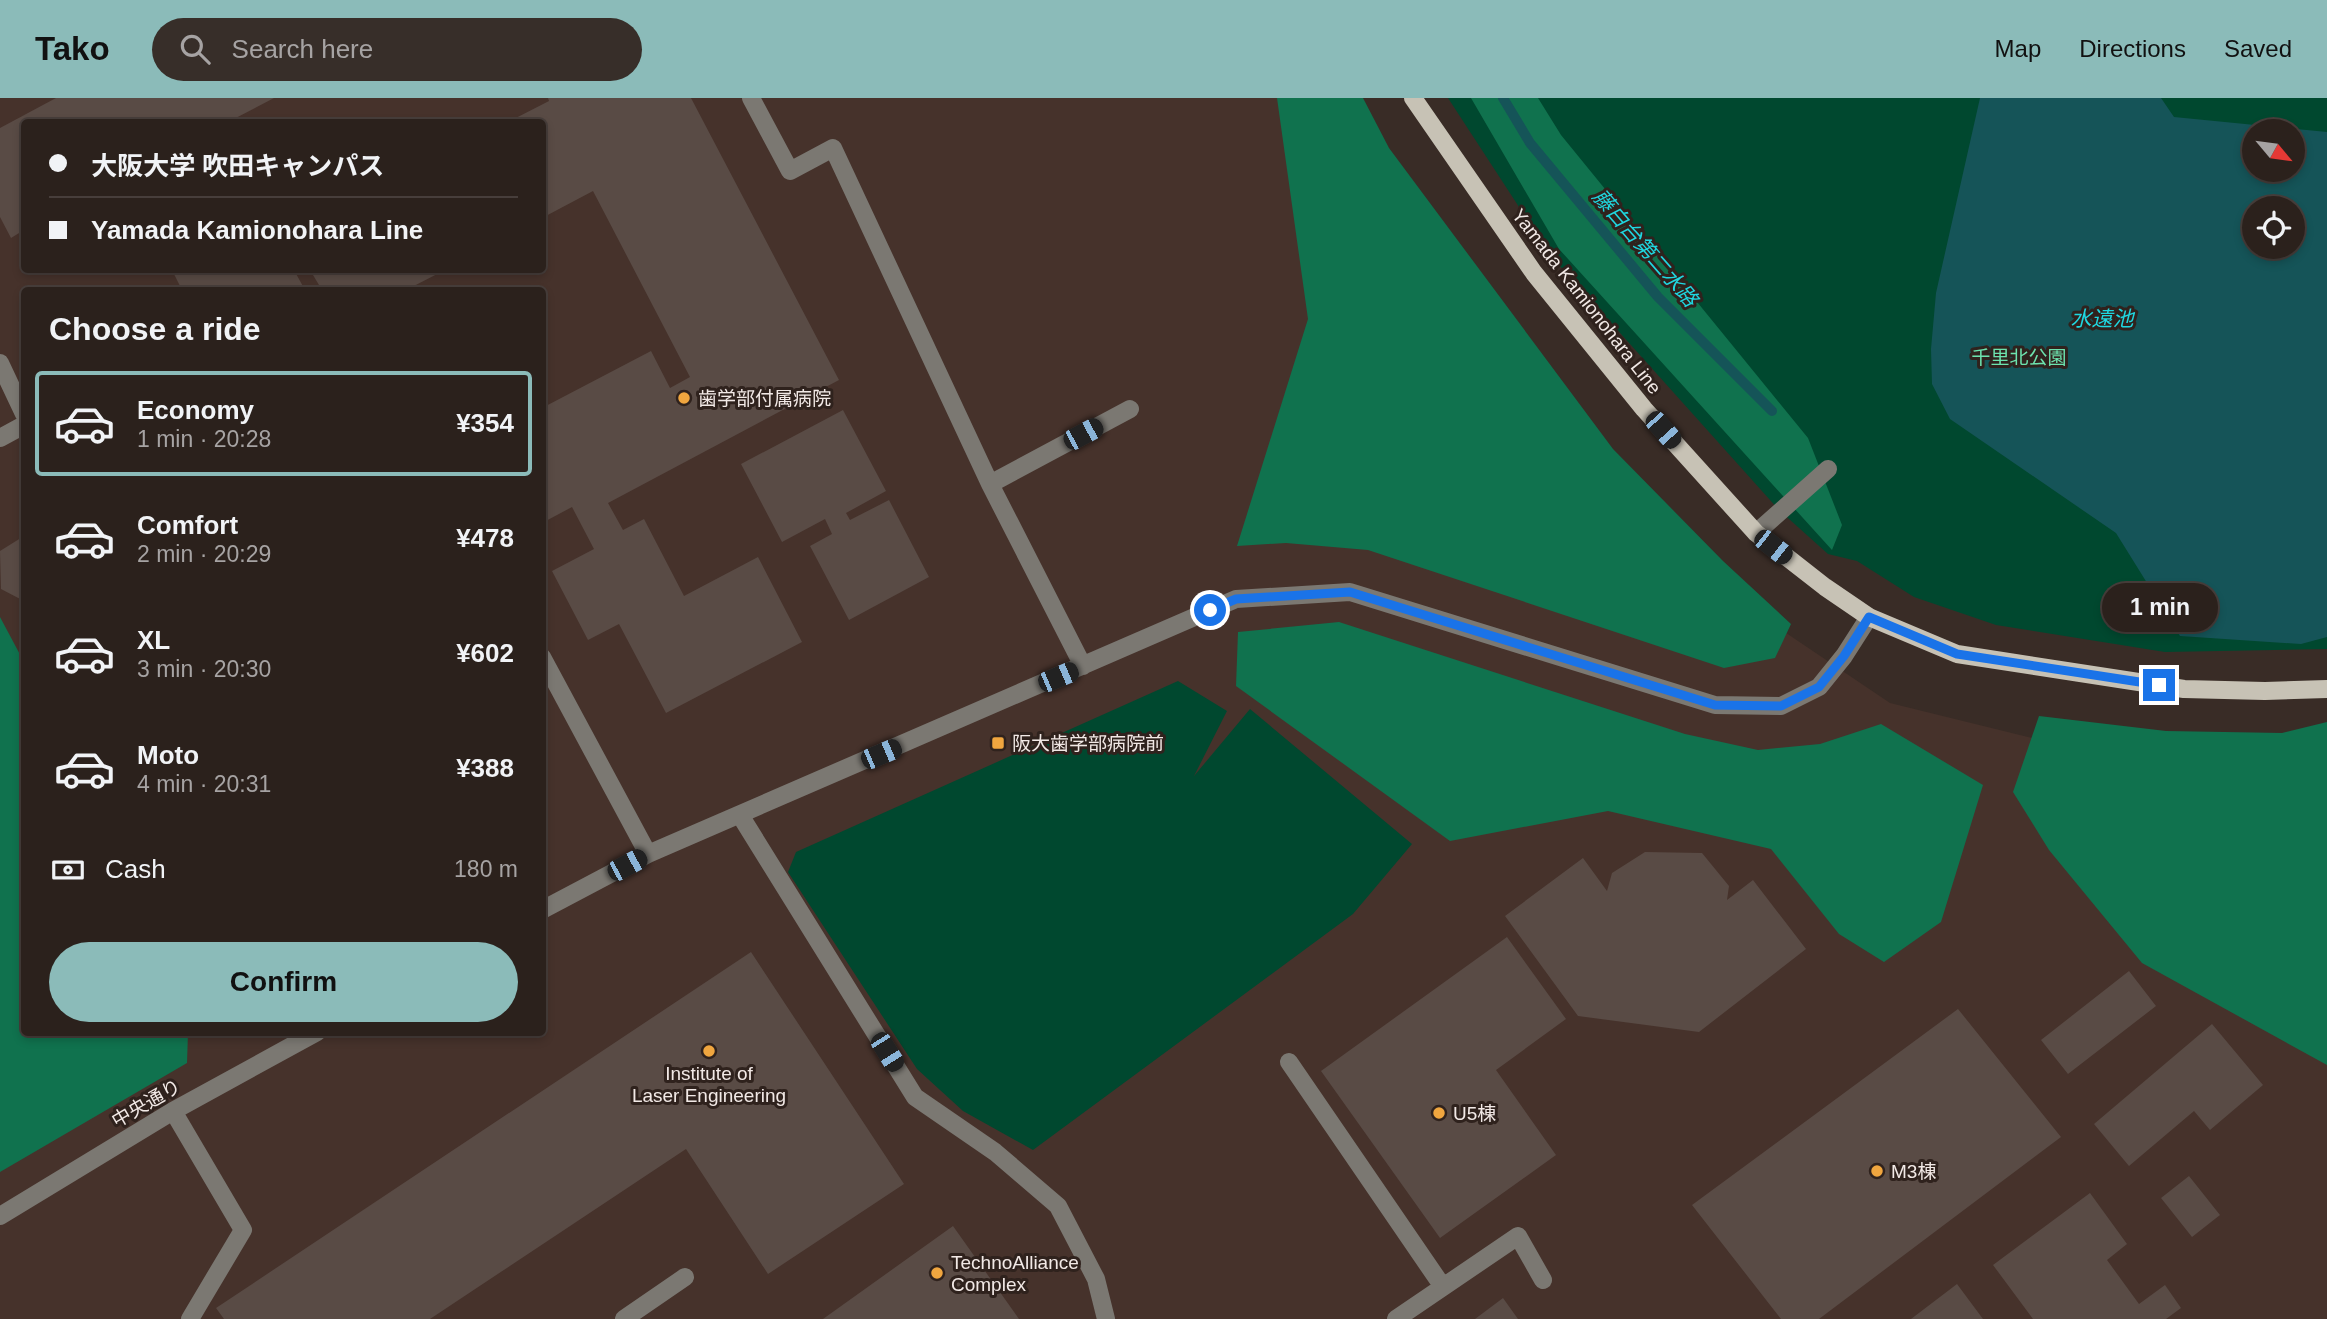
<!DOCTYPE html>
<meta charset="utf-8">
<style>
:root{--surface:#2b211c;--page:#372e29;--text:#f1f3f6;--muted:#a6a3a3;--line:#473e3b;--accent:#8bbbb9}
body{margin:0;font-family:Helvetica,"Noto Sans JP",sans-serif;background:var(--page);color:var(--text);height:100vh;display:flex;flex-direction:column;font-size:26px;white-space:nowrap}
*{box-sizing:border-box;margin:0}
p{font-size:23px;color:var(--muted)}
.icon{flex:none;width:38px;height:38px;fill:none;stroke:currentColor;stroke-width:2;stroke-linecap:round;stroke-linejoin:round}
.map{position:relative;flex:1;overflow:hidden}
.side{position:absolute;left:21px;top:189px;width:525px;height:749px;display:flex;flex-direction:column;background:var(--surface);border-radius:7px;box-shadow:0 4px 10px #0003,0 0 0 2px var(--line)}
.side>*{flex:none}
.guide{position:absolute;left:21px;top:21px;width:525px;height:154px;border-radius:7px;box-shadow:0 4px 10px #0003,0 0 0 2px var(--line);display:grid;align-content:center;height:154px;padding:0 28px;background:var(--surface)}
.needle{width:46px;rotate:119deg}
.tools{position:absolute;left:2242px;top:21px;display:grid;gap:14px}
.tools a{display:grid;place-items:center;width:63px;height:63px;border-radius:50%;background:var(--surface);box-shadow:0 4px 10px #0003,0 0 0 2px var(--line);font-size:35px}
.end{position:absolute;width:32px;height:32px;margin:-16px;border:9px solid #1a73e8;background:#fff;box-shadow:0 0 0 4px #fff}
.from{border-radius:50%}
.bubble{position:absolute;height:49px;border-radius:24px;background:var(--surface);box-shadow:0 4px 10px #0003,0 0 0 2px var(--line);font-size:23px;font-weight:700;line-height:49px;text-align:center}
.car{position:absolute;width:21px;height:42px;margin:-21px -10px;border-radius:9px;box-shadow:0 0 5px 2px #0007;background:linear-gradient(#222 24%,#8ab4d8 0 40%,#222 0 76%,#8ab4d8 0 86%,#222 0)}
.guide b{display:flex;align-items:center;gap:24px;height:66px;font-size:26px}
.guide b+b{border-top:2px solid var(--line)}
.guide i{width:18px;height:18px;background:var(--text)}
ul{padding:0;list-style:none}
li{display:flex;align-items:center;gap:21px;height:105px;margin:0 14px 10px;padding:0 14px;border:4px solid transparent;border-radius:7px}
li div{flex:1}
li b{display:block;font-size:26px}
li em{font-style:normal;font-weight:700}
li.selected{border-color:var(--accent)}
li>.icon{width:63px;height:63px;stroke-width:1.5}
h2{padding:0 28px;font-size:32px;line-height:84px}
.pay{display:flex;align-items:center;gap:18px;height:77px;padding:0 28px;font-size:26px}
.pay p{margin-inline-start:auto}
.cta{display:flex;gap:14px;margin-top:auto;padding:14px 28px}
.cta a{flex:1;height:80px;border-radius:42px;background:var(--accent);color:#111;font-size:28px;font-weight:700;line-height:80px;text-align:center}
header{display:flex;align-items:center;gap:42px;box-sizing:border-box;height:98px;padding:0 35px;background:var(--accent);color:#111}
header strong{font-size:33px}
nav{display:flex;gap:38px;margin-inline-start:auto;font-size:24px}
.search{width:490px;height:63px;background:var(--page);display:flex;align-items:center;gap:18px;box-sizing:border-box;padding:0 24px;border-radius:38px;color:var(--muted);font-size:26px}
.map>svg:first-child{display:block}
.built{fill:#46322b;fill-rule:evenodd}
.green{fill:#00482f;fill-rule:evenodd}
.forest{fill:#10724e}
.water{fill:#155458;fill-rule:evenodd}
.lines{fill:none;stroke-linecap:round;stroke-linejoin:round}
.stream{stroke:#155458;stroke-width:10}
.building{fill:#594b45}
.minor{stroke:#7b7872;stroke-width:18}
.major{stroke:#c7c2b5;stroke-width:18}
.route{stroke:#1a73e8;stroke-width:9}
.poi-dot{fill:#f0a63f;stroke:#2f221d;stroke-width:2.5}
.labels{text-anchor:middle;stroke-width:6;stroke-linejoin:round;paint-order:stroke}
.street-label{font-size:19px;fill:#f2e9e6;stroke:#2f221d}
.park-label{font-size:19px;fill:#6de3ae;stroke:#2f221d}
.poi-label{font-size:19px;fill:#f2e9e6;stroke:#2f221d;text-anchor:start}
.water-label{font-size:21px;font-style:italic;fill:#1fd7e0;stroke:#2f221d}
</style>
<header>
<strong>Tako</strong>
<div class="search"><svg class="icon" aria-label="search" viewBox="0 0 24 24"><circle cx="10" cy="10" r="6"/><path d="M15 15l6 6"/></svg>Search here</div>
<nav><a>Map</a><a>Directions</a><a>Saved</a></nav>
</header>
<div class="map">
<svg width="2327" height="1221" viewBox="0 0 2327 1221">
<rect width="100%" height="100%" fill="#392c26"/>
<path class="built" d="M0 0H1284L1684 466 1890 605 2072 650 2327 648V1221H0ZM24 24H542V172H24ZM24 192H542V934H24Z"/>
<path class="green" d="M1448 0H2327V551L2165 554 1996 527 1914 499 1857 463 1828 456 1779 412 1551 158ZM2254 33H2292V72H2254ZM2254 110H2292V149H2254Z
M1178 583 1227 613 1194 678 1250 611 1412 746 1353 816 1033 1052 963 1013 917 971 788 774 796 754Z"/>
<path class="forest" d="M1277 0H1363L1389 50 1613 351 1723 463 1791 526 1775 560 1724 570 1368 452 1286 445 1237 448 1308 221Z
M1471 0H1538L1561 37 1808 340 1842 427 1832 452 1559 151Z
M0 519 24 564V934L188 935 187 965 0 1074Z
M1339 524 1685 636 1758 652 1820 646 1881 626 1983 687 1941 824 1884 864 1839 836 1771 751 1608 713 1450 743 1236 588 1238 534Z
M2039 618 2166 633 2282 635 2327 624V967L2142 865 2049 752 2013 694Z"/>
<path class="water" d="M1980 0H2161L2174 19 2327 34V539L2301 546 2180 538 2116 435 1950 321 1932 286 1931 251 1936 195ZM2254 33H2292V72H2254ZM2254 110H2292V149H2254Z"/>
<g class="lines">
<path class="stream" d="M1503 0 1530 45 1658 199 1772 313"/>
</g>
<path class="building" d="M56 0H274L228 24H24V132L11 140 0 119V30Z
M548 0H691L839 282 608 405 623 432 644 421 684 498 758 459 802 544 666 615 619 526 588 542 552 473 594 451 572 409 542 425V310L651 253 670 290 690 279 593 93 542 120V24H508L549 3Z
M172 172H294L305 192H182Z
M310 172H445L406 192H322Z
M843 312 886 393 846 415 850 422 889 402 929 479 849 522 810 448 832 436 825 421 782 444 741 366Z
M24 438V503L1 491 0 453Z
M1645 754 1702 755 1729 788 1727 802 1753 782 1806 851 1699 934 1578 918 1505 818 1583 760 1607 793 1612 775Z
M1507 839 1566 921 1496 972 1556 1057 1440 1140 1321 973Z
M751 854 904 1086 768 1176 686 1051 430 1221H224L216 1210Z
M2129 873 2156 908 2068 976 2041 942Z
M1958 911 2061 1039 1819 1221H1781L1692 1107Z
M2212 926 2263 987 2210 1032 2194 1013 2129 1068 2094 1026Z
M2189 1078 2220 1117 2192 1139 2161 1100Z
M2090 1095 2127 1146 2107 1162 2139 1206 2165 1187 2181 1210 2166 1221H2033L1993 1167Z
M953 1128 1019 1221H823Z
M1957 1186 1983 1221H1911Z
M1503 1200 1518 1221H1475Z"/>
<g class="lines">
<path class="minor" d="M751 0 790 73 833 50 990 386
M0 265 24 316
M0 340 24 327
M1756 435 1828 371
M542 559 648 756
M1083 568 990 386 1130 311
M740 717 915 999 995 1054 1058 1108 1096 1181 1106 1221
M542 812 648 756 1236 501 1350 494 1715 607 1781 608 1819 589 1844 558 1869 519
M1289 964 1443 1189
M173 1013 243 1132 190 1221
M0 1118 173 1013 317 934
M624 1221 685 1179
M1396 1221 1518 1138 1543 1182"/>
<path class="major" d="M1413 0 1534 175 1644 311 1756 435 1825 489 1869 519 1957 556 2184 591 2265 593 2327 591"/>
</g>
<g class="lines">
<path class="route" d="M1210 512 1236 501 1350 494 1715 607 1781 608 1819 589 1844 558 1869 519 1957 556 2159 587"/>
</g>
<g class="poi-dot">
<circle cx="684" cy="300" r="7"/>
<rect x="991" y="638" width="14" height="14" rx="3.5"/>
<circle cx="709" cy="953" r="7"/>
<circle cx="1439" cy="1015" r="7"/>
<circle cx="1877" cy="1073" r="7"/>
<circle cx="937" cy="1175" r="7"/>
</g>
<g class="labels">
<g class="street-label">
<text transform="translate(1587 203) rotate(52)" y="7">Yamada Kamionohara Line</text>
<text transform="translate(146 1005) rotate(-30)" y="7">中央通り</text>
</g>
<g class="park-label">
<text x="2019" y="266">千里北公園</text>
</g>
<g class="poi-label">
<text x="698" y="307">歯学部付属病院</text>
<text x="1012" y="652">阪大歯学部病院前</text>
<text x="709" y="982" text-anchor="middle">Institute of<tspan x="709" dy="22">Laser Engineering</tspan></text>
<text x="1453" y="1022">U5棟</text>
<text x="1891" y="1080">M3棟</text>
<text x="951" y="1171">TechnoAlliance<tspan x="951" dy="22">Complex</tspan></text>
</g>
<g class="water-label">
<text transform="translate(1645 150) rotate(49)" y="7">藤白台第二水路</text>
<text x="2102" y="228">水遠池</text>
</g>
</g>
</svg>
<div class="tools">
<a><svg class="needle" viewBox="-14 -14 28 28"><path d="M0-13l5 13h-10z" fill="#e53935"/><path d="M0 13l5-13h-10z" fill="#a6a3a3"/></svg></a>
<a><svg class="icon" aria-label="locate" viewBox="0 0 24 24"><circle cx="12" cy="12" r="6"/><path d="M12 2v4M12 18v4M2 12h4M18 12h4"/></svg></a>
</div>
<i class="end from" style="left:1210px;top:512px"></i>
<i class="end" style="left:2159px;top:587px"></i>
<div class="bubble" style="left:2102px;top:485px;width:116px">1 min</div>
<i class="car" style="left:1663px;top:332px;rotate:138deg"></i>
<i class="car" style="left:1083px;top:336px;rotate:62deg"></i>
<i class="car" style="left:1773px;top:449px;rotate:128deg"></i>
<i class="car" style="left:1058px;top:579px;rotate:67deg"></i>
<i class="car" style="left:881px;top:656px;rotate:67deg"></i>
<i class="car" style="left:627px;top:767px;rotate:62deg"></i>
<i class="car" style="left:887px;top:954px;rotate:148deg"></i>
<div class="guide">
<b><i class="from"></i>大阪大学 吹田キャンパス</b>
<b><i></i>Yamada Kamionohara Line</b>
</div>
<section class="side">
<h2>Choose a ride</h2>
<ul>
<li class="selected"><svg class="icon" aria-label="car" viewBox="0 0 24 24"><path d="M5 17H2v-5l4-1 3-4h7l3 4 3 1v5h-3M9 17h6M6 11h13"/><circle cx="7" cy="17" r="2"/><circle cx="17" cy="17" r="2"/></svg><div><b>Economy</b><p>1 min · 20:28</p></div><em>¥354</em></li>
<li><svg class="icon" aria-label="car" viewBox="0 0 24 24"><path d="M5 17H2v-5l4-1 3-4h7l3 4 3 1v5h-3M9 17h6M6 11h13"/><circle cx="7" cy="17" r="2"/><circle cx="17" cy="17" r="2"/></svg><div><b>Comfort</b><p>2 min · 20:29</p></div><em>¥478</em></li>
<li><svg class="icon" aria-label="car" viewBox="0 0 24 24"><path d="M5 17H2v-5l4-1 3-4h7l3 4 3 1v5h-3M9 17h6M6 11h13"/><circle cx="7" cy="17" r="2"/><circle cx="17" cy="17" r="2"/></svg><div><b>XL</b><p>3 min · 20:30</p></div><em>¥602</em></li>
<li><svg class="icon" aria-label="car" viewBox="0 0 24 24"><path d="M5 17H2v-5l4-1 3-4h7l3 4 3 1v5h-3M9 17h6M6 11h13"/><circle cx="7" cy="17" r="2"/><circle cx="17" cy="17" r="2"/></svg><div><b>Moto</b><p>4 min · 20:31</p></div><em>¥388</em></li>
</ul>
<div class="pay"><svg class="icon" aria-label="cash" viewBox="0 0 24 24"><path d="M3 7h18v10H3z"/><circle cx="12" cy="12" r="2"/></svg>Cash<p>180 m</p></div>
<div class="cta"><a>Confirm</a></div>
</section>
</div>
